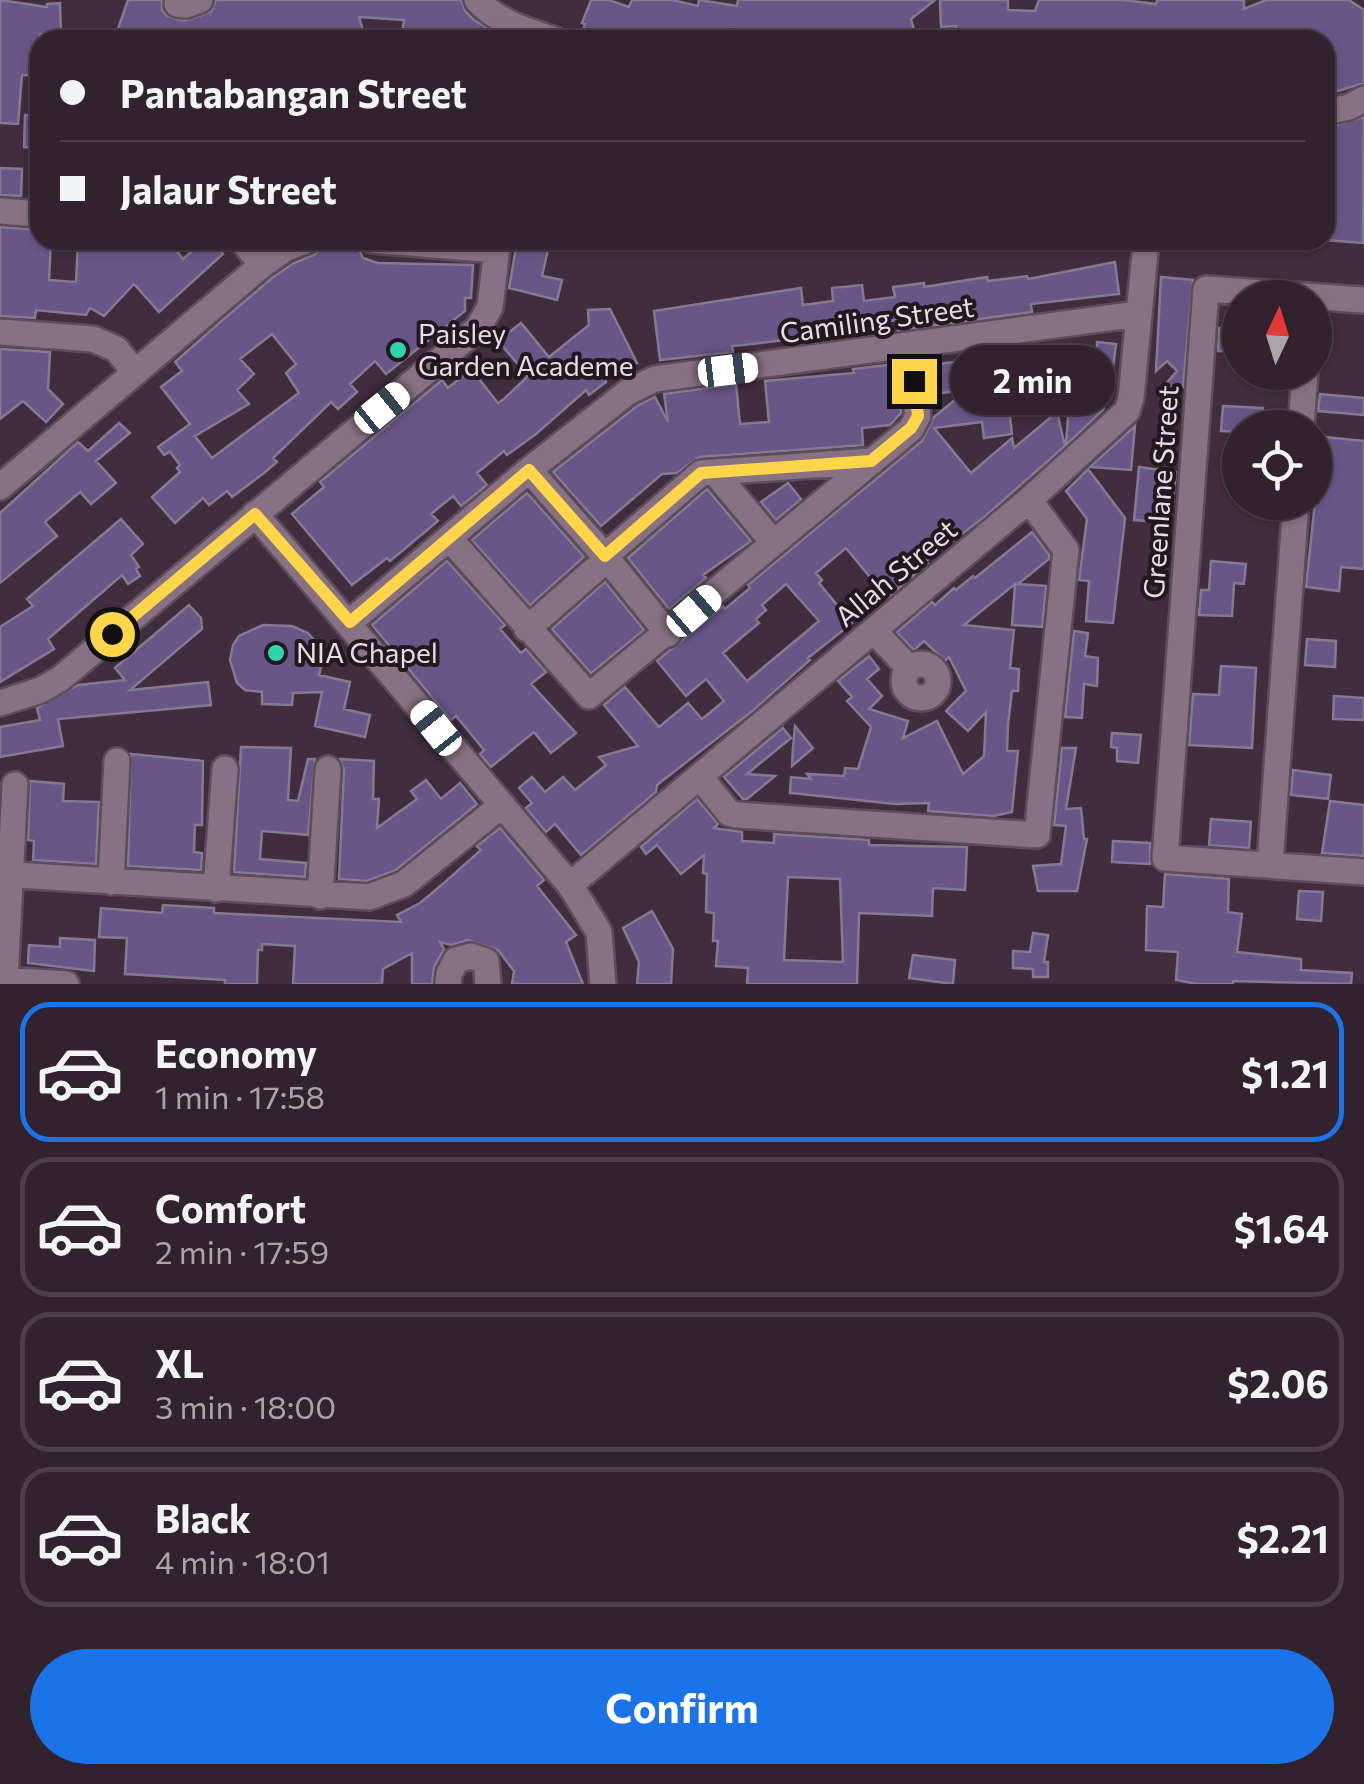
<!DOCTYPE html>
<meta charset="utf-8">
<style>
:root{--surface:#31222e;--page:#3d2f3a;--text:#f1f3f6;--muted:#a8a4aa;--line:#4c3f4a;--accent:#1a73e8}
body{margin:0;font-family:Commissioner,sans-serif;background:var(--page);color:var(--text);height:100vh;display:flex;flex-direction:column;font-size:38px;white-space:nowrap}
*{box-sizing:border-box;margin:0}
p{font-size:32px;color:var(--muted)}
.icon{flex:none;width:55px;height:55px;fill:none;stroke:currentColor;stroke-width:2;stroke-linecap:round;stroke-linejoin:round}
.map{position:relative;height:984px;overflow:hidden}
.side{display:flex;flex-direction:column;background:var(--surface);flex:1}
.side>*{flex:none}
.hud{position:absolute;left:30px;top:30px;width:1305px;height:220px;border-radius:30px;box-shadow:0 2px 8px #0004,0 0 0 2px var(--line);display:grid;align-content:center;height:220px;padding:0 30px;background:var(--surface)}
.needle{width:65px;rotate:4deg}
.buttons{position:absolute;left:1222px;top:280px;display:grid;gap:20px}
.buttons a{display:grid;place-items:center;width:110px;height:110px;border-radius:50%;background:var(--surface);box-shadow:0 2px 8px #0004,0 0 0 2px var(--line);font-size:50px}
.end{position:absolute;width:45px;height:45px;margin:-22px;border:12px solid #ffd54a;background:#111;box-shadow:0 0 0 5px #111}
.from{border-radius:50%}
.bubble{position:absolute;height:70px;border-radius:35px;background:var(--surface);box-shadow:0 2px 8px #0004,0 0 0 2px var(--line);font-size:32px;font-weight:700;line-height:70px;text-align:center}
.car{position:absolute;width:30px;height:60px;margin:-30px -15px;border-radius:12px;box-shadow:0 0 8px 2px #0007;background:linear-gradient(#fff 24%,#345 0 40%,#fff 0 76%,#345 0 86%,#fff 0)}
.hud b{display:flex;align-items:center;gap:35px;height:95px;font-size:38px}
.hud b+b{border-top:2px solid var(--line)}
.hud i{width:25px;height:25px;background:var(--text)}
ul{padding:18px 0 0;list-style:none}
li{display:flex;align-items:center;gap:30px;height:140px;margin:0 20px 15px;padding:0 10px;border:5px solid var(--line);border-radius:30px}
li div{flex:1}
li b{display:block;font-size:38px}
li em{font-style:normal;font-weight:700}
li.selected{border-color:var(--accent)}
li>.icon{width:90px;height:90px;stroke-width:1.5}
.primary-button{display:flex;gap:20px;margin-top:auto;padding:20px 30px}
.primary-button a{flex:1;height:115px;border-radius:60px;background:var(--accent);color:#fff;font-size:40px;font-weight:700;line-height:115px;text-align:center}
.map>svg:first-child{display:block}
.building{fill:#685686;stroke:#837a93;stroke-width:2.5;fill-rule:evenodd}
.lines{fill:none;stroke-linecap:round;stroke-linejoin:round}
.minor-casing{stroke:#5d4c59;stroke-width:30}
.minor{stroke:#887183;stroke-width:25}
.route{stroke:#ffd54a;stroke-width:12}
.poi-dot{fill:#30d4aa;stroke:#221920;stroke-width:4}
.labels{text-anchor:middle;stroke-width:8;stroke-linejoin:round;paint-order:stroke}
.street-label{font-size:28px;fill:#e9dbe5;stroke:#221920}
.poi-label{font-size:28px;fill:#e9dbe5;stroke:#221920;text-anchor:start}
</style>
<div class="map">
<svg width="1364" height="984" viewBox="0 0 1364 984">
<rect width="100%" height="100%" fill="#412d3d"/>
<path class="building" d="M0 0 47 7V4L60 3 61 35 40 34V76L22 75 18 124 0 123Z
M128 0H162V10L167 16 184 21 211 12 216 0H461L465 11 474 20 507 40H401L404 20 359 17 366 40H114Z
M591 0H609L629 7 632 0H672L698 6 699 0 737 6 738 0H935L911 19 917 40H770V35L733 29 732 40H580L585 24 582 23Z
M940 0H1008V10L1035 11 1039 0H1124L1156 4 1157 0H1244V9L1266 0H1349L1364 10V83L1325 95V40H1021L992 33 955 31 956 26 941 27Z
M25 115H40V148L24 147Z
M1364 117 1363 243 1325 240V128Z
M0 168 22 169 21 196 0 195Z
M0 227 40 230V240H51L49 280 76 282 78 240H100L99 248 129 249H134V240H168L183 259 205 240H210L223 254 159 312 134 284 104 316 90 308 86 315 36 310 35 318 0 316Z
M517 242 548 250 542 276 562 280 557 300 509 288Z
M322 247 358 248 363 258 378 263 473 265 471 298H465V311L386 374 375 361 350 384 357 392 338 409 331 402 273 458 277 462 264 473 232 497 227 491 209 505 203 498 175 523 152 497 180 472 177 468 180 465 170 452 164 455 158 447 190 424 161 387 182 371 175 362 218 324 272 278 294 263 314 255ZM272 334 296 364 286 373 299 393 212 458 195 436 249 404 237 390 254 374 240 359Z
M1115 262 1119 294 1031 304 1032 312 898 330 897 320 833 329 834 334 744 345 732 346 733 352 660 360 654 311 801 288 803 305 833 301 832 288 862 285 864 301 895 297 893 287 924 283V287L987 277 988 281 1027 276 1028 279Z
M1161 277 1193 280 1183 387 1164 386 1177 371 1167 361 1156 371Z
M610 309 637 363 604 367 606 382 589 395 586 390 536 434 507 455 504 451 477 473 487 485 461 506 453 496 431 514 438 521 390 561 387 558 352 585 292 514 324 487 320 482 442 380 448 388 471 369 498 403 504 399 528 376 498 341 521 323 549 357 589 325 588 310Z
M1219 328H1240V352L1218 351Z
M1097 342 1116 344 1110 392 1103 410 1066 445 1070 389 1101 364 1075 369 1097 352Z
M1030 345 1032 353 1044 351 1049 375 1011 383 1014 398 1008 399 1012 434 984 438 982 422 934 428 971 473 1012 438 1014 448 1057 412 1065 446 983 518 926 561 928 563 887 598 846 548 816 573 822 580 819 583 852 623 808 658 810 660 751 712 657 785 656 792 581 855 555 824 546 832 526 808 532 803 519 788 532 777 545 792 563 777 575 790 606 765 599 757 638 746 604 705 625 687 659 727 688 703 702 719 724 701 706 679 686 696 657 661 723 606 725 609 750 588 748 585 922 441 934 417 967 390 932 394 928 365 974 360V365L1003 359 1000 349ZM786 584 819 621 747 681 723 653 759 623 756 619 766 610 762 605Z
M0 349 50 352 48 389 63 404 46 422 23 401 0 419Z
M896 364 901 413 890 425 862 428 863 445 699 457 677 473 662 474 601 526 553 472 637 406 655 397 668 422 664 394 736 384 740 424 769 422 765 381 854 373 853 369Z
M1320 394 1364 398V415L1318 411Z
M1223 406 1263 408 1262 428H1240V432L1221 431Z
M119 423 130 433 96 461 116 483 91 504 80 492 45 522 57 536 0 583V513L78 442 88 451Z
M1135 426 1131 470 1090 467Z
M1315 436 1364 441V569L1341 567 1339 591 1306 587 1315 502Z
M1139 467 1176 472 1171 523 1134 520Z
M1088 469 1125 518 1113 623 1086 621 1089 581 1079 580 1087 519 1066 491Z
M788 483 801 499 776 520 761 502Z
M707 489 751 541 703 575 706 578 669 609 628 558Z
M527 493 584 557 530 605 472 540Z
M121 519 143 544 131 555 139 567 136 569 140 576 128 584 122 575 48 639 54 649 0 682V627L33 606 27 599Z
M1032 532 1049 555V559L1018 584 1046 586 1042 627 1012 625 1015 584 964 625 1014 630 1010 668 1019 669 1018 691H1012L1008 724 1007 751H1018L1012 812 994 816 928 811 929 803 895 804 790 793 791 777 811 779 807 774 844 776 845 768 858 769 871 727 847 701 852 697 838 681 869 656 879 669 867 679 882 696 869 709 908 721 903 738 937 721 963 774 984 756 986 712 968 731 946 711 966 691 949 657 945 661 924 641 914 650 897 632 932 602 935 605 954 588 956 590 973 576 975 578Z
M447 561 505 625 500 629 521 653 526 649 546 672 531 684 576 733 551 753 534 732 491 767 480 754 484 750 456 716 451 720 372 625Z
M1211 561 1246 564 1244 584 1234 583 1232 616 1199 615 1201 590H1209Z
M605 582 644 630 591 673 552 629Z
M189 605 201 618 202 629 130 690 208 682 211 705 58 719 63 746 0 757V727L40 720 37 708 78 685 125 680 115 668Z
M263 625 292 626 308 633 319 646 322 663 319 675 350 682 344 709 370 715 365 737 315 726 322 692 293 693 292 705 262 704V692L245 690 237 683 230 660 233 645 239 636Z
M1074 631 1088 633 1085 656 1098 658 1097 686 1084 684 1082 718 1065 717Z
M1307 639 1336 641 1335 667 1305 665Z
M1221 666 1256 668 1252 748 1189 745 1193 694 1219 695Z
M1334 696 1364 698V720L1333 719Z
M795 726 813 748 792 766 793 747Z
M783 728 791 738 747 774 775 776 747 799H743L724 777Z
M1112 733 1141 735 1138 763 1117 761V748L1111 747Z
M241 747 291 748 288 800 298 801 308 759H315L308 835 262 831 260 859 306 863 305 877 234 872Z
M1062 748H1076L1066 809 1081 808 1084 839H1087L1077 891H1038L1033 866 1061 864 1066 826 1054 825Z
M131 754 203 761 202 825H195L194 852 202 853 201 870 128 866Z
M340 759 374 761 373 799H379L377 828 417 799 411 791 426 780 441 799 460 783 477 804 396 870 367 881 339 879 344 770Z
M1293 770 1331 775 1328 799 1291 795Z
M30 781 64 784 63 801 99 802 96 864 33 860 34 841 28 840Z
M697 799 718 824 714 828 742 832V841L774 843V834L869 840V845L967 847 965 890 933 888 932 916 859 913 857 984H747L748 968 716 966 718 941H713L714 913 706 912 707 874 703 873 704 855 681 874 657 845 646 854 641 847ZM788 877 840 879 843 962 784 960Z
M1330 801 1364 805V856L1322 853Z
M1211 819 1251 822 1249 848 1209 845Z
M500 828 544 880 537 886 576 935 566 942 583 984H512L514 971 498 950 468 940 451 945 440 942 444 949 434 967 432 984H412V953L383 969 382 984H293L295 946 262 944V950H258L257 984H225V980L125 974 127 938 99 937 101 908 162 913 163 905 214 908V913L401 922 397 915 420 903 444 883 481 850 477 846Z
M1113 841 1150 843V864L1112 862Z
M1165 874 1229 879 1228 912 1242 914 1237 952 1301 959V970L1352 973 1351 984 1233 981V984H1197L1176 980 1178 952 1146 950 1147 906 1163 907Z
M1299 891 1323 892 1321 921 1297 919Z
M652 911 673 949 671 984H637L639 962 623 928Z
M1033 933 1048 935 1044 962H1048V977H1033V969L1013 968V951L1030 952Z
M60 938 95 940 94 971 28 963 29 945 60 947Z
M913 955 955 960 953 984 909 978Z"/>
<g class="lines">
<defs>
<path id="minor" d="M477 0C497 22 527 31 555 40
M177 4 186 5 200 0
M1325 112 1349 107 1364 99
M0 211 40 214
M242 240 262 265
M372 240 497 250
M1364 300 1206 289 1165 858 1364 872
M0 332 93 339 116 349 135 372
M1301 428 1305 372
M529 470 605 556 668 634
M716 474 773 542
M0 487 262 265 286 248 308 240
M255 514 570 885 599 932 603 984
M450 539 589 696 911 429 918 416 910 347
M605 556 701 473 871 461
M350 622 529 470 628 392 655 379 1138 314
M527 629 607 559
M874 631 909 668
M904 681a17 17 0 1 1 34 0a17 17 0 1 1-34 0Z
M0 703 41 690 60 679 478 328 490 307 498 240
M701 778 729 813 737 815 1037 835 1066 550 1029 500
M15 785 5 980 66 984
M1270 864 1296 502
M0 874 369 897 404 884 501 806
M111 882 117 761
M570 885 1029 500 1127 411 1131 398 1146 242
M216 889 225 769
M320 896 328 769
M448 984 449 974 456 960 471 956 486 961 488 984"/>
</defs>
<use href="#minor" class="minor-casing"/>
<use href="#minor" class="minor"/>
</g>
<g class="lines">
<path class="route" d="M112 634 255 514 350 622 529 470 605 556 701 473 871 461 911 428 918 416 914 381"/>
</g>
<g class="poi-dot">
<circle cx="398" cy="350" r="10"/>
<circle cx="276" cy="653" r="10"/>
</g>
<g class="labels">
<g class="street-label">
<text transform="translate(877 320) rotate(-8)" y="10">Camiling Street</text>
<text transform="translate(1161 492) rotate(-86)" y="10">Greenlane Street</text>
<text transform="translate(896 573) rotate(-40)" y="10">Allah Street</text>
</g>
<g class="poi-label">
<text x="418" y="344">Paisley<tspan x="418" dy="32">Garden Academe</tspan></text>
<text x="296" y="663">NIA Chapel</text>
</g>
</g>
</svg>
<div class="buttons">
<a><svg class="needle" viewBox="-14 -14 28 28"><path d="M0-13l5 13h-10z" fill="#e53935"/><path d="M0 13l5-13h-10z" fill="#a8a4aa"/></svg></a>
<a><svg class="icon" aria-label="locate" viewBox="0 0 24 24"><circle cx="12" cy="12" r="6"/><path d="M12 2v4M12 18v4M2 12h4M18 12h4"/></svg></a>
</div>
<i class="end from" style="left:112px;top:634px"></i>
<i class="end" style="left:914px;top:381px"></i>
<div class="bubble" style="left:950px;top:345px;width:165px">2 min</div>
<i class="car" style="left:728px;top:370px;rotate:83deg"></i>
<i class="car" style="left:382px;top:408px;rotate:51deg"></i>
<i class="car" style="left:694px;top:611px;rotate:49deg"></i>
<i class="car" style="left:436px;top:728px;rotate:321deg"></i>
<div class="hud">
<b><i class="from"></i>Pantabangan Street</b>
<b><i></i>Jalaur Street</b>
</div>
</div>
<section class="side">
<ul>
<li class="selected"><svg class="icon" aria-label="car" viewBox="0 0 24 24"><path d="M5 17H2v-5l4-1 3-4h7l3 4 3 1v5h-3M9 17h6M6 11h13"/><circle cx="7" cy="17" r="2"/><circle cx="17" cy="17" r="2"/></svg><div><b>Economy</b><p>1 min · 17:58</p></div><em>$1.21</em></li>
<li><svg class="icon" aria-label="car" viewBox="0 0 24 24"><path d="M5 17H2v-5l4-1 3-4h7l3 4 3 1v5h-3M9 17h6M6 11h13"/><circle cx="7" cy="17" r="2"/><circle cx="17" cy="17" r="2"/></svg><div><b>Comfort</b><p>2 min · 17:59</p></div><em>$1.64</em></li>
<li><svg class="icon" aria-label="car" viewBox="0 0 24 24"><path d="M5 17H2v-5l4-1 3-4h7l3 4 3 1v5h-3M9 17h6M6 11h13"/><circle cx="7" cy="17" r="2"/><circle cx="17" cy="17" r="2"/></svg><div><b>XL</b><p>3 min · 18:00</p></div><em>$2.06</em></li>
<li><svg class="icon" aria-label="car" viewBox="0 0 24 24"><path d="M5 17H2v-5l4-1 3-4h7l3 4 3 1v5h-3M9 17h6M6 11h13"/><circle cx="7" cy="17" r="2"/><circle cx="17" cy="17" r="2"/></svg><div><b>Black</b><p>4 min · 18:01</p></div><em>$2.21</em></li>
</ul>
<div class="primary-button"><a>Confirm</a></div>
</section>
